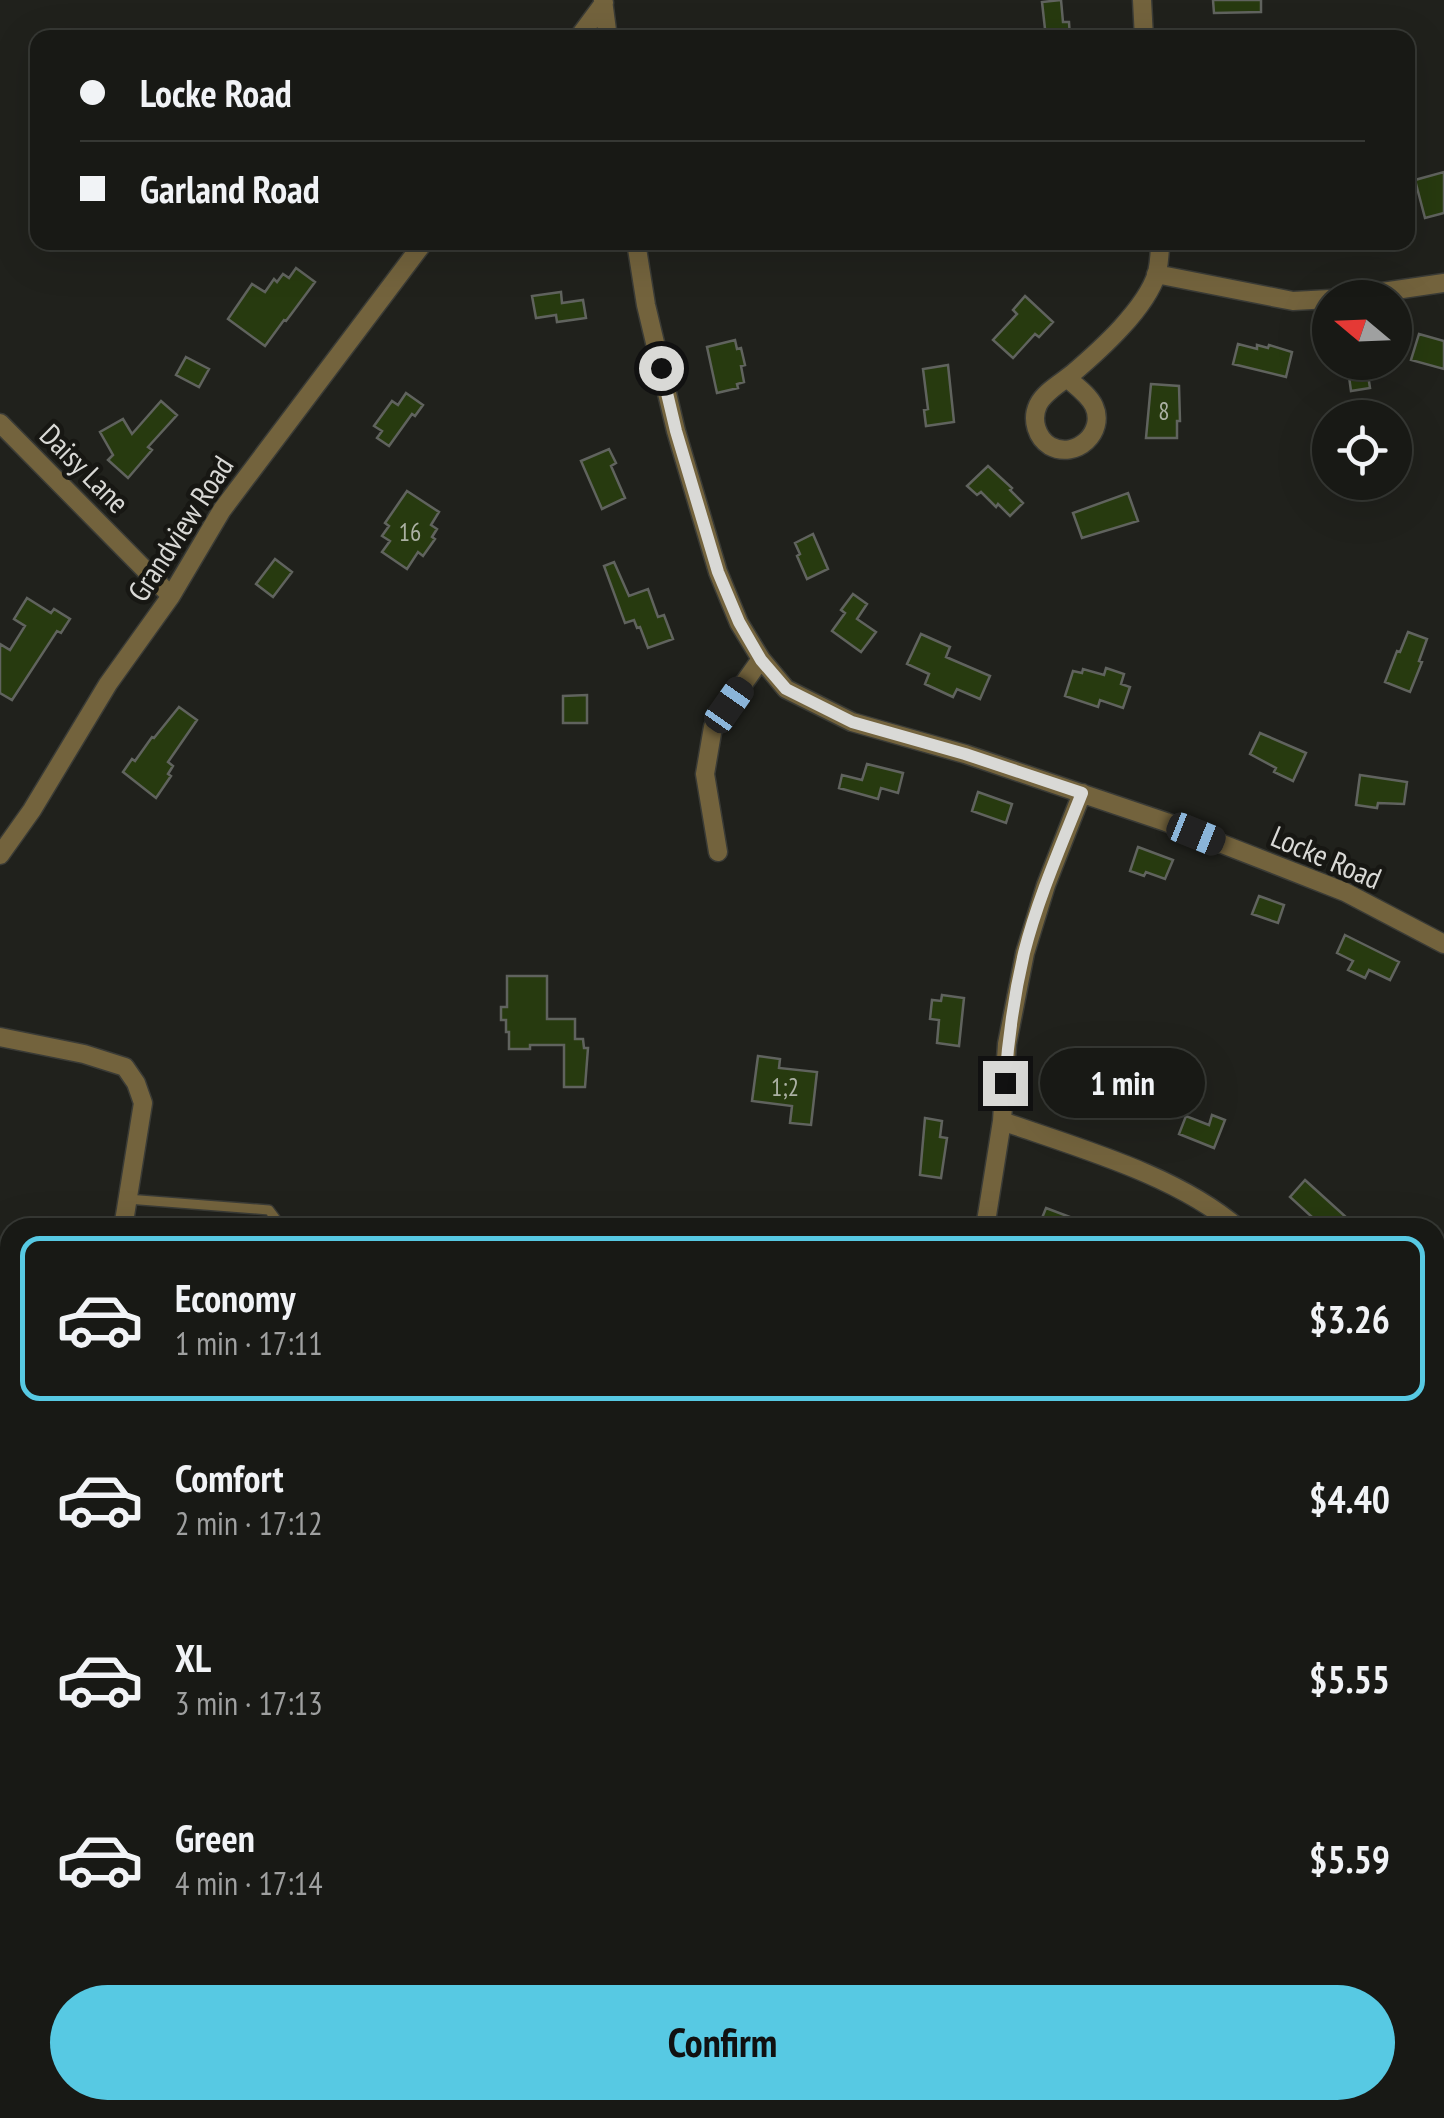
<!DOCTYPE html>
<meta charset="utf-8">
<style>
:root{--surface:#181915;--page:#21221e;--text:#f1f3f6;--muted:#9fa0a0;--line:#363834;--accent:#57c9e3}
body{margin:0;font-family:"PT Sans Narrow",sans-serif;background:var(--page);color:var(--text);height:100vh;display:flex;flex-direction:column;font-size:38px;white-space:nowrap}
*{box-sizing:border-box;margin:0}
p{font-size:32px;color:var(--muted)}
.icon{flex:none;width:55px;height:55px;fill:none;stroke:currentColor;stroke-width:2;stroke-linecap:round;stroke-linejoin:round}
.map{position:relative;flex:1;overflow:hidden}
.sheet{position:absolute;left:0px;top:1218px;width:1445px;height:902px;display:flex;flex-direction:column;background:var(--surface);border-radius:30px 30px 0 0;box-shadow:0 10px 40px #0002,0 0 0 2px var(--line)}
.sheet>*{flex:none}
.hud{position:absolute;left:30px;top:30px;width:1385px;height:220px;border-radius:20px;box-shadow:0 10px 40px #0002,0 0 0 2px var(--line);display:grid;align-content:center;height:220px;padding:0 50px;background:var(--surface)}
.needle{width:65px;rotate:289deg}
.controls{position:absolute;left:1312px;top:280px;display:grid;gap:20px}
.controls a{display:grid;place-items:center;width:100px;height:100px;border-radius:50%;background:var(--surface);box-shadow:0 10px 40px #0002,0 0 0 2px var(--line);font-size:50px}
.end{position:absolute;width:45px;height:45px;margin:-22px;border:12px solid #d9d9d6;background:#111;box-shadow:0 0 0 5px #111}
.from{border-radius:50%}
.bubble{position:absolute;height:70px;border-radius:35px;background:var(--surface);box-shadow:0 10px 40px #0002,0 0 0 2px var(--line);font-size:32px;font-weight:800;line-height:70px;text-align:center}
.car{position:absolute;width:30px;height:60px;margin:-30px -15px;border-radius:12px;box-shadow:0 0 8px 2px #0007;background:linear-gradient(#222 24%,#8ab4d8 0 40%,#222 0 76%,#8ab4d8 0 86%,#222 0)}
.hud b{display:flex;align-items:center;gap:35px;height:95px;font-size:38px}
.hud b+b{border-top:2px solid var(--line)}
.hud i{width:25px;height:25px;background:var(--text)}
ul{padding:18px 0 0;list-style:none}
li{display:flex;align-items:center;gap:30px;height:165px;margin:0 20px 15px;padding:0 30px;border:5px solid transparent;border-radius:20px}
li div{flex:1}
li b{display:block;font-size:38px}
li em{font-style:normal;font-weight:800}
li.on{border-color:var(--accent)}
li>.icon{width:90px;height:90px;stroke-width:1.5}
.button{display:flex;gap:20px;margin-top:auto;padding:20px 50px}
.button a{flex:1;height:115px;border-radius:60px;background:var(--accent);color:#111;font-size:40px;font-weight:800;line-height:115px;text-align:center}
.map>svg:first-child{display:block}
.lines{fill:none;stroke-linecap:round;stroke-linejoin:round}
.stream{stroke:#587660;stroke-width:5}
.building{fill:#273a0f;stroke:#60635e;stroke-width:2.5}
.service-casing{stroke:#3a3b36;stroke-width:12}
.minor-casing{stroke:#3a3b36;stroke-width:21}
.path{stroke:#767672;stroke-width:4;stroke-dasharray:8 5;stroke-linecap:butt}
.service{stroke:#73633d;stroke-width:9}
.minor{stroke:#73633d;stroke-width:18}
.route{stroke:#d9d9d6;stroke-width:12}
.labels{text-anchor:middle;stroke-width:9;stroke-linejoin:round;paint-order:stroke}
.number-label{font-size:25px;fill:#acb1a4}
.street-label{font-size:30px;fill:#d9d9d6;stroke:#171713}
</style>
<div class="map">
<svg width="1444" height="2118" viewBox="0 0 1444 2118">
<rect width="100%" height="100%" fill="#20211c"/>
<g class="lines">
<path class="stream" d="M0 1673 10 1672
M1435 1722 1444 1721"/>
</g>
<path class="building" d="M1061 0 1063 22H1069L1070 38H1046L1042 2Z
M1213 0H1261V12L1214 13Z
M1444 172V213L1425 218 1415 180Z
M296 268 315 282 292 313 286 321 284 320 265 346 228 319 252 284 265 292 274 279 277 282 283 274 289 278Z
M561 292 562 303 583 300 586 318 557 322 556 315 536 318 532 296Z
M1025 296 1053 322 1039 337 1035 334 1013 358 993 340 1017 314 1013 310Z
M1419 334 1444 341V369L1411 360Z
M735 340 737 349 741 348 745 365 741 366 744 382 737 384 738 388 717 393 707 347Z
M1238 344 1257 349V345L1268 348 1269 345 1292 352 1286 377 1233 364Z
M186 357 209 369 199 387 176 375Z
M1347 362H1366L1370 388 1351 391Z
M948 365 954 422 926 426 924 410 928 409 923 369Z
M1151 384 1179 386 1180 421H1177V438H1146Z
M406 393 423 405 415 416 412 414 389 446 377 438 382 431 374 426 392 401 398 405Z
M161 401 177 415 148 447 152 450 128 478 108 460 113 455 100 432 123 419 132 434Z
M609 449 616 463 611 466 625 498 602 509 581 461Z
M988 466 1012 488 1010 490 1023 503 1010 516 998 504 996 507 981 492 977 495 967 486Z
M407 491 439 512 431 525 437 529 432 537 435 539 423 556 418 552 407 569 382 552 390 541 382 536 389 526 385 523Z
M1128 493 1138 521 1082 538 1073 513Z
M813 534 828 569 807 579 797 556 800 554 795 543Z
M275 559 292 572 273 597 256 584Z
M614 562 629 596 648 589 658 617 664 615 673 639 648 648 640 627 637 628 634 620 625 623 604 566Z
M853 594 867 604 857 619 876 632 861 652 832 631 845 613 841 610Z
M27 598 51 613 54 609 70 619 61 633 57 631 12 700 0 693V644L10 650 25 626 14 619Z
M1408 632 1427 639 1419 661 1422 662 1410 692 1385 682 1397 651 1400 652Z
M921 634 950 647 946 657 990 676 980 699 957 689 953 697 925 684 929 674 907 664Z
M1106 668 1124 674 1121 684 1130 687 1123 708 1100 700 1098 707 1065 696 1073 671 1082 673 1083 669 1104 675Z
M587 695V723H563V696Z
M179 707 197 720 168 762 173 766 168 774 171 776 156 798 123 772 132 759 135 761 152 737 154 738Z
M1260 733 1306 753 1293 781 1274 772 1276 768 1250 754Z
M867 764 903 773 898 793 881 788 878 799 839 788 842 775 862 780Z
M1360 775 1407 782 1404 804 1378 803 1377 808 1356 805Z
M978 792 1012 804 1006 823 972 811Z
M1138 847 1173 860 1165 879 1146 872 1144 876 1130 871Z
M1259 896 1284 905 1278 923 1252 914Z
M1345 935 1399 962 1390 980 1369 970 1365 978 1348 970 1353 961 1337 953Z
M507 976H547V1019H575V1039H583L584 1048H588L585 1087H564V1045H530V1049H509V1032H506V1020H501V1007H507Z
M942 995 964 998 959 1046 937 1043 939 1020 930 1019 932 1000 941 1001Z
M758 1056 780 1059 779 1068 817 1072 811 1125 790 1123 792 1106 752 1101Z
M1083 1061 1097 1067 1085 1096 1053 1082 1061 1062 1079 1069Z
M1212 1115 1225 1120 1214 1148 1179 1134 1186 1116 1209 1125Z
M925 1118 942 1121 940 1137 947 1138 941 1178 920 1175Z
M1305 1180 1358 1228H1324L1290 1197Z
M1046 1208 1094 1226V1228H1038Z"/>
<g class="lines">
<defs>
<path id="service" d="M127 1199 269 1210 275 1218 276 1228
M0 2037 10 2038
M161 2118H190
M227 2118 234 2110"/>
<path id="minor" d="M603 0 608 38
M1142 0 1144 38
M578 38 604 3
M636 242 646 305 676 431 718 572 739 623 761 659 786 689 852 722 965 754 1166 822 1345 892 1444 944
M1156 274 1293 301 1330 299
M1341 298 1444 283
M1067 378C1076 386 1089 395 1094 406 1106 432 1076 460 1050 446 1037 438 1031 420 1038 405 1044 392 1061 383 1072 374 1100 350 1146 309 1157 273 1159 263 1160 253 1160 242
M0 423 171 596
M718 852 705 774 713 727 761 659
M0 855 32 810 108 684 171 596 222 510 424 242
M0 1037 84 1054 125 1067 136 1083 143 1103 123 1228
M1002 1121C1078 1148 1177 1175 1238 1228
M985 1228 1002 1121 1007 1044 1025 953 1046 885 1082 793
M1435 1402 1444 1397
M1435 1485 1444 1499
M0 1566 10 1564
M1435 1600 1444 1602
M1435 1893H1444
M509 2118 511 2110
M683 2118V2110
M974 2118V2110"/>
</defs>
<use href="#service" class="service-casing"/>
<use href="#minor" class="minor-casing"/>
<path class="path" d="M374 2118 388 2110"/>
<use href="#service" class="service"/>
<use href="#minor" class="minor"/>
</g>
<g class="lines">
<path class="route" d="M661 368 676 431 718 572 739 622 761 660 786 689 852 722 965 754 1082 793C1061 846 1038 898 1024 953 1014 996 1008 1040 1005 1083"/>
</g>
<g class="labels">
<g class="number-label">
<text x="1164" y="420">8</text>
<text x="410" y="541">16</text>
<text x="785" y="1096">1;2</text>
</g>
<g class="street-label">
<text transform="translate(84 469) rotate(45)" y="10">Daisy Lane</text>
<text transform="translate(181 529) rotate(-57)" y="10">Grandview Road</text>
<text transform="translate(1326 858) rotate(23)" y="10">Locke Road</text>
</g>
</g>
</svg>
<div class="controls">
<a><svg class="needle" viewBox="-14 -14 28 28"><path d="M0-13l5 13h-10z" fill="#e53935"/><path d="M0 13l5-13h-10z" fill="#9fa0a0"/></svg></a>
<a><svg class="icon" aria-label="locate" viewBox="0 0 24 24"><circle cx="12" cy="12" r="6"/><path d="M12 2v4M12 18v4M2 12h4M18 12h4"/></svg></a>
</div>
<i class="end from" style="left:661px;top:368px"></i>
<i class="end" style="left:1005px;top:1083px"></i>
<div class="bubble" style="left:1040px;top:1048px;width:165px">1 min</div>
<i class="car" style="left:729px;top:705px;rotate:35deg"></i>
<i class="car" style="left:1196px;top:834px;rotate:112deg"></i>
<div class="hud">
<b><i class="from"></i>Locke Road</b>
<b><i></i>Garland Road</b>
</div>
<section class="sheet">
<ul>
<li class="on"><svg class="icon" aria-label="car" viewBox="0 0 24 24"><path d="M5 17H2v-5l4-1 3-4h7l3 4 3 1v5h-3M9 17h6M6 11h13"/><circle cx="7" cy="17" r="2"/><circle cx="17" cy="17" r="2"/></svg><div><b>Economy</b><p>1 min · 17:11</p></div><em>$3.26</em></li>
<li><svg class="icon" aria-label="car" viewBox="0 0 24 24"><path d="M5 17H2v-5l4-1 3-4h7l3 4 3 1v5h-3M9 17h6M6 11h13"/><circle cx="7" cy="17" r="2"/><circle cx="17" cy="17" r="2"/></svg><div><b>Comfort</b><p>2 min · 17:12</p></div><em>$4.40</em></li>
<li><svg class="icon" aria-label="car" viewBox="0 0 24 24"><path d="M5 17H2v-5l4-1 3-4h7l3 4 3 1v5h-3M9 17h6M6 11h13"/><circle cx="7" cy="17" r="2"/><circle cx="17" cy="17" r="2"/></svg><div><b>XL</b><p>3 min · 17:13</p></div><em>$5.55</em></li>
<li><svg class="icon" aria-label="car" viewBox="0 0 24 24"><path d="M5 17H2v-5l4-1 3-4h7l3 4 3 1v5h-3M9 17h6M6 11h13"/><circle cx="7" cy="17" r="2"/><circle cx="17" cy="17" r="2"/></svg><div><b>Green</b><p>4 min · 17:14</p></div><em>$5.59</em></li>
</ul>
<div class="button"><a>Confirm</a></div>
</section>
</div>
